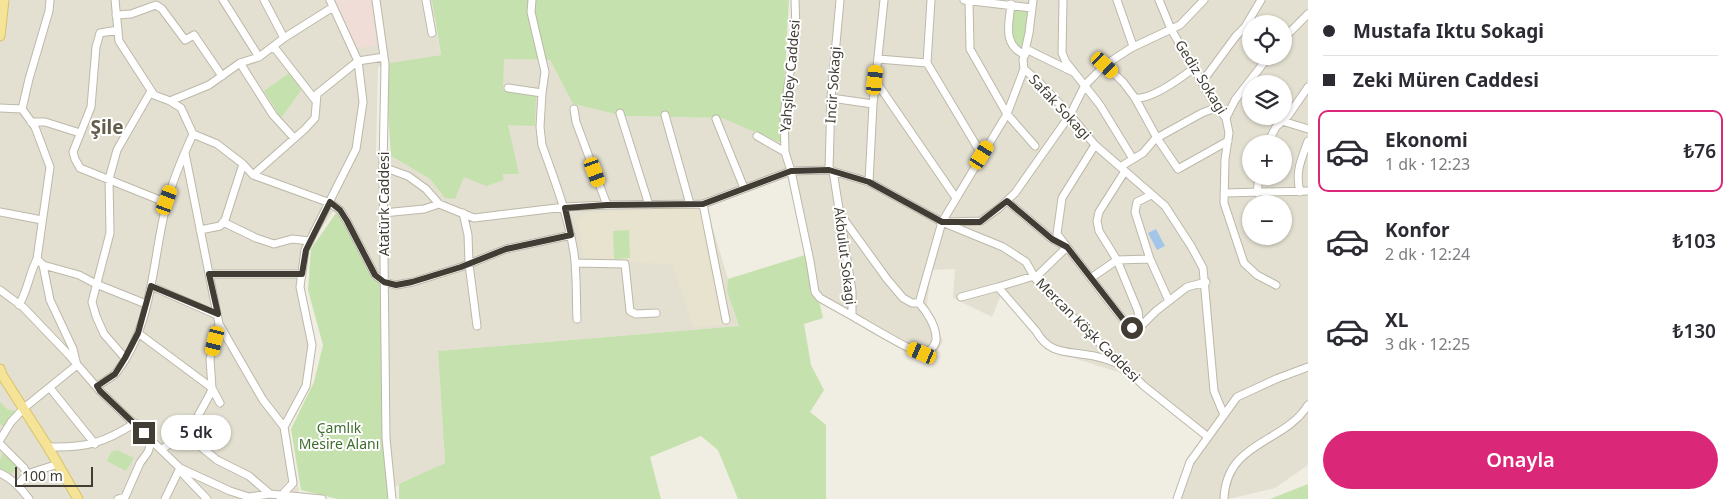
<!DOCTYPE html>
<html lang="tr">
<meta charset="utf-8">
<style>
:root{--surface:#fff;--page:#f2f2f3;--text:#2b2b33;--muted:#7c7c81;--line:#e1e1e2;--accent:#db2777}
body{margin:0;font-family:"Noto Sans",sans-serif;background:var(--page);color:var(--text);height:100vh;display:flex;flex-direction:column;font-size:19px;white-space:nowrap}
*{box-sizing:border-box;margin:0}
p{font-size:16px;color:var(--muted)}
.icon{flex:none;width:28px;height:28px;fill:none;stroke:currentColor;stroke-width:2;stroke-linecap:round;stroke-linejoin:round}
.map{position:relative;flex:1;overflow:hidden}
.drawer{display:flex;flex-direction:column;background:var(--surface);width:425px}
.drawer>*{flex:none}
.hud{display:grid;align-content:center;height:110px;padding:0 15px;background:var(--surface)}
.buttons{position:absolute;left:1242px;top:15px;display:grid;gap:10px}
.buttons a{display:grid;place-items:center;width:50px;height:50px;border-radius:50%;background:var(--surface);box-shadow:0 1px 4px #0004;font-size:25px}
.scale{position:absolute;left:15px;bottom:12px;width:78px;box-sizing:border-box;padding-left:5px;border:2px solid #413d34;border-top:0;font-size:14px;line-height:18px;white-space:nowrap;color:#413d34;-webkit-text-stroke:4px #fff;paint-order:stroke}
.end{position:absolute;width:22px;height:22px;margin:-11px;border:6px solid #413d34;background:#fff;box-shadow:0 0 0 2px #fff}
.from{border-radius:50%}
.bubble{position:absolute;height:35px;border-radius:18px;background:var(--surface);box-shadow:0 1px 4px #0004;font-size:16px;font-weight:600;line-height:35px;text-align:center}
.car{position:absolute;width:15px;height:30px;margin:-15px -8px;border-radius:6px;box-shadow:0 0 4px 1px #0007;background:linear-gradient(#f5c518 24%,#345 0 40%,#f5c518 0 76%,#345 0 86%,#f5c518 0)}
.hud b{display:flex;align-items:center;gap:18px;height:48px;font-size:19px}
.hud b+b{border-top:1px solid var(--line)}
.hud i{width:12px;height:12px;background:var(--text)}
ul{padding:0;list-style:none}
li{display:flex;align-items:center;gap:15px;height:82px;margin:0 10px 8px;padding:0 5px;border:2px solid transparent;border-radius:10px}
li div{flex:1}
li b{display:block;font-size:19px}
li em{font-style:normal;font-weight:600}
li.on{border-color:var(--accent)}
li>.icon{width:45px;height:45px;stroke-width:1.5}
.action{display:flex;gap:10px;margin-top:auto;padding:10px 15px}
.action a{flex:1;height:58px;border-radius:30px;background:var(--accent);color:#fff;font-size:20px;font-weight:600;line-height:58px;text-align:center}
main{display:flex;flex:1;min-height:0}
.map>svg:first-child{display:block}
.residential{fill:#e3e0d1;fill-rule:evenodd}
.education{fill:#e8e3ce}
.medical{fill:#f0ddd7}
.green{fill:#c5e1ae}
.water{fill:#a3c5e9}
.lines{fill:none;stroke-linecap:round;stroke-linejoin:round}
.minor-casing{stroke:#bdb8aa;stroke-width:9}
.major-casing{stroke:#d8c269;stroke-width:11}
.minor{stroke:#fff;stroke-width:7}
.major{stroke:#f5e497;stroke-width:9}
.route{stroke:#413d34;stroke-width:6}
.labels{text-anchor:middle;stroke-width:4;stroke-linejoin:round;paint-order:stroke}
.street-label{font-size:14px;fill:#413d34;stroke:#fff}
.park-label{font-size:14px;fill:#3e6d2d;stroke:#fff}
.district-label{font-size:19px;font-weight:bold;fill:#635c4c;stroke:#fff}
</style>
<main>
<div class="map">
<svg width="1308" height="499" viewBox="0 0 1308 499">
<rect width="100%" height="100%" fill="#f0ede3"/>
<path class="residential" d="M0 0H494L495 13 434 17 441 55 378 67 376 154 391 156 430 179 445 198 464 177 504 180 503 174 508 125 536 94 502 91 503 59 550 60 573 104 624 116 724 118 787 146 784 115 796 0H1308V465L1275 488 1229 499H1180L1202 441 1206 435 1118 372 1045 349 1003 290 992 317 953 298 955 269 931 270 927 304 943 341 935 355H918L818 298 789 169 704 199 728 279 727 291 739 326 438 351 445 463 392 488 389 437 387 287 343 218 334 210 310 246 301 287 312 341 309 380 288 425 299 490 294 499H0ZM1251 24H1284V56H1251ZM1251 84H1284V116H1251ZM1251 144H1284V176H1251ZM1251 204H1284V236H1251Z"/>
<path class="education" d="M701 206 731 324 693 327 673 265 584 258 577 220 586 213Z"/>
<path class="medical" d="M335 0H371L377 46 357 48Z"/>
<path class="green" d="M432 0H789L781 143 722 118 624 116 573 104 550 60 504 59 503 90 536 94 535 126 508 125 519 174H503L504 180 486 186 464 177 455 199 445 198 430 179 391 156 385 64 441 55Z
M1014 9 1029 10 1025 47 1015 46 1011 41Z
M289 73 302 89 281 118 264 91Z
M336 213 341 218 373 279 383 286 385 438 388 499H338L301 490 291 429 314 382 323 345 308 290 311 249Z
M629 230 630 258 614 259 613 231Z
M808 254 823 318 804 324 811 365 824 390 810 412 826 425V499H738L718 450 701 436 650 457 661 499H399V484L445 463 438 351 739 326 727 291 728 279Z
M0 402 7 409 18 412 5 427 0 424Z
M117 450 134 458 126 471 107 461 111 452Z
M3 453 17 465 12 474 0 469V460Z
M1308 484V499H1270Z"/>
<path class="water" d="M1156 229 1165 246 1157 250 1148 233Z"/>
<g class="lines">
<defs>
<path id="minor" d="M223 0 259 57
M264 0 284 38
M376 0 385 64 383 167 386 438 392 499
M426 0 432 33
M532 0 531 12 545 72 542 93 540 127 542 145C555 181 568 215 574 253 577 274 576 297 577 319
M931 0 927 63 982 155
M964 0 1032 8
M1063 0 1062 53 1066 62 1100 105 1133 159
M1117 0 1133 46
M1159 0 1171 29 1212 100 1226 118 1229 133 1225 159 1224 203 1244 263 1257 275 1276 285
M969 1 970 49 1007 114 1035 146
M1011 4C1009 25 1002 44 1025 55
M116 15 131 14 156 5 162 9 185 40 194 35 222 76
M118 30 100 33 96 47 91 107 73 152 75 159 80 168 167 203
M1284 38 1308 14
M274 47 316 101
M1026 49 1071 71
M878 59 927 63
M240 63 273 115 294 138
M1105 65 1123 82 1135 98 1157 138 1178 169 1228 141
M1024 69 1038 81 1070 115 1095 145 1165 206 1191 246 1203 268 1214 391 1224 415
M875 80 956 198
M1202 82 1236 36 1245 27 1261 0
M508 88 542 93
M831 98 873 104
M1135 98C1151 100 1181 78 1194 68
M170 101 209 85 240 63 259 57 284 38 333 7
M0 108 22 109 35 127 50 167 37 259
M22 109 29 79 49 11 50 0
M574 109 576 122 607 205
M620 113 649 205
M665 115 690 204
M1226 118 1235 100 1269 56
M716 119 744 188
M1282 121 1308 129
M31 122H45L80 133
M193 134 217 144 243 164 253 175 330 203 340 210 347 221 375 275 384 282 396 285 413 282 461 267 506 249 571 235
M757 136 785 152 791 171 829 170 869 182 942 222 1003 247 1026 262 1035 278 1046 291 1144 386 1208 437
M1267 144 1276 127 1288 116 1308 87
M1095 145 1062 198 1057 234 1107 299 1126 323 1132 328
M785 152 784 115 796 30 795 0
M185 153 219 324 263 400 284 427 293 483 280 497
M383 167 408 176 426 189 439 204 474 218 565 207 607 205 703 204 791 171 810 261 815 292 820 298 852 316
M1120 167 1143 153 1155 139 1202 113 1218 107
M829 170 831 98 840 0
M833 171 852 291V316C863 322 912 352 921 353 929 353 937 345 936 338 936 326 927 312 919 303H912L903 298 887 279 840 214
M1125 171 1099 212 1097 221 1099 231 1117 260 1138 311 1139 319 1132 328
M253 175 305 129 315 118 317 94 358 61 384 57
M869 182 873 104 884 0
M1300 192C1295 172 1301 160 1308 141
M1224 193 1308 191
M1257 193 1259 176
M1151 195 1137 202 1135 212 1150 259 1169 301
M1007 201 1052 239 1067 247 1035 278
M703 204 726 320
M0 212 42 220
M383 213 424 209 439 204
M463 213 468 235 469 264 477 326
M223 222 256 238 274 244 292 239 310 241
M948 222 981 221 999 208 1015 193 1070 115 1085 85 1105 65 1131 48 1180 25 1204 0
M200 230 220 226 225 220 243 164
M575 263 625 264 630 311 636 314 656 313
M209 274H302
M1091 278 1117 260 1150 259
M151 286 217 315
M998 287 1034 276
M0 290 23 307 68 354 100 391 180 468 230 491 249 497 270 494 322 499
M961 297 998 287 1036 331C1049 354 1065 351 1088 355 1099 356 1109 360 1119 364
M919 303 942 222 1007 114 1024 69 1023 60 1029 33 1033 0
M19 305C28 290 29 274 37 259L43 265 79 275 96 284 146 304
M1132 328 1141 326 1156 311 1187 287 1206 282
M138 333 212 388 220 403
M125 358 104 334 96 316 92 302 110 233 109 179 117 150 151 91
M97 386C103 382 111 378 116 373 154 325 152 258 167 202 173 179 183 156 193 134L181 108 170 101 154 95 119 41 115 0
M50 388 95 444
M284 427 306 386 312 345 300 287 305 250 356 149 363 102 358 61 330 0
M185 434 217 460 249 476 270 494
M0 440 11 422 24 408 77 365 73 349 50 300 43 265
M0 444 24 468 27 474 18 485
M48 447C86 448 104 443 135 423
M162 449 185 434 198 416 210 394 212 388 210 359 219 324
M180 468 184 475 207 499
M0 473C13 479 21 488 29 499
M27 474 58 464
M118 499 125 497 140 463 148 452 152 439
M165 499 180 468
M1177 499 1190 462 1237 397 1276 379 1308 367
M1224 499C1226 441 1284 444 1308 405"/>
<path id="major" d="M0 36 4 0
M0 369 2 375 48 447 78 499"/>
</defs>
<use href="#minor" class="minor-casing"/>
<use href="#major" class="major-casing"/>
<use href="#minor" class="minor"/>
<use href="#major" class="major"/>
</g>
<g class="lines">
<path class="route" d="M144 433 100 391 97 386 115 374 125 358 138 333 151 286 218 314 209 274H302L306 250 330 202 340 210 347 221 375 275 384 282 396 285 412 282 461 267 506 249 571 235 565 208 607 205 703 204 791 171 829 170 869 182 942 222H980L1007 201 1052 239 1067 247 1126 323 1132 328"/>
</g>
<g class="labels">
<g class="street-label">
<text transform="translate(790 76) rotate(-85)" y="5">Yahşibey Caddesi</text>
<text transform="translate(1201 77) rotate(58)" y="5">Gediz Sokagi</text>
<text transform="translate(833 85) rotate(-86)" y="5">Incir Sokagi</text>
<text transform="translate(1060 107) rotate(47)" y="5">Safak Sokagi</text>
<text transform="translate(384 204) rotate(-90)" y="5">Atatürk Caddesi</text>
<text transform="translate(845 256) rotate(83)" y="5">Akbulut Sokagi</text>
<text transform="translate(1088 330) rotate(45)" y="5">Mercan Köşk Caddesi</text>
</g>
<g class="park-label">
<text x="339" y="433">Çamlık<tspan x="339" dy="16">Mesire Alanı</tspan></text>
</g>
<g class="district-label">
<text x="107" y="134">Şile</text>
</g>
</g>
</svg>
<div class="buttons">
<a><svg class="icon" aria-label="locate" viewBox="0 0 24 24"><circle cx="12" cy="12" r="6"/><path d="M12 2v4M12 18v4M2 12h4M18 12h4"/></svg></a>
<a><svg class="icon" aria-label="layers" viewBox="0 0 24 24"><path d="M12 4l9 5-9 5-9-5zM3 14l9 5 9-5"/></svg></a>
<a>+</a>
<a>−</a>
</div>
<div class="scale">100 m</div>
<i class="end from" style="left:1132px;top:328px"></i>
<i class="end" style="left:144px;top:433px"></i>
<div class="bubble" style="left:161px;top:415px;width:70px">5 dk</div>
<i class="car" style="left:1105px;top:65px;rotate:133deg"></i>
<i class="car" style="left:875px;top:80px;rotate:6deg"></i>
<i class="car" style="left:982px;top:155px;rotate:32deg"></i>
<i class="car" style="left:595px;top:172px;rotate:160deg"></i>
<i class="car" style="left:167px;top:200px;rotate:20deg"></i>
<i class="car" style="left:215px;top:341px;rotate:194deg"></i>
<i class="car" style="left:922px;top:353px;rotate:293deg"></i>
</div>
<section class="drawer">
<div class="hud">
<b><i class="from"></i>Mustafa Iktu Sokagi</b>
<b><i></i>Zeki Müren Caddesi</b>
</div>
<ul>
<li class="on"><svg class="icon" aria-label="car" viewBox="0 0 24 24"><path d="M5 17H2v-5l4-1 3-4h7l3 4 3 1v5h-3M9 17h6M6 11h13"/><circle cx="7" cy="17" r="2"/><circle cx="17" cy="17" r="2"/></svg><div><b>Ekonomi</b><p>1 dk · 12:23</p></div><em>₺76</em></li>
<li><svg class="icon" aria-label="car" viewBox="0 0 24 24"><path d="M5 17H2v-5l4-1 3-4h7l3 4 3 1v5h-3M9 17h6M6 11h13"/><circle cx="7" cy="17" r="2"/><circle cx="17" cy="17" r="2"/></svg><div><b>Konfor</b><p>2 dk · 12:24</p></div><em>₺103</em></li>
<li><svg class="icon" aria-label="car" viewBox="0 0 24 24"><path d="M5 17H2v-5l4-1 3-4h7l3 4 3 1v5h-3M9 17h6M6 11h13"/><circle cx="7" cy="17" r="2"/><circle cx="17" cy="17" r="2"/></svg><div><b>XL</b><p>3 dk · 12:25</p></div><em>₺130</em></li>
</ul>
<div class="action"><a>Onayla</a></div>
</section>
</main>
